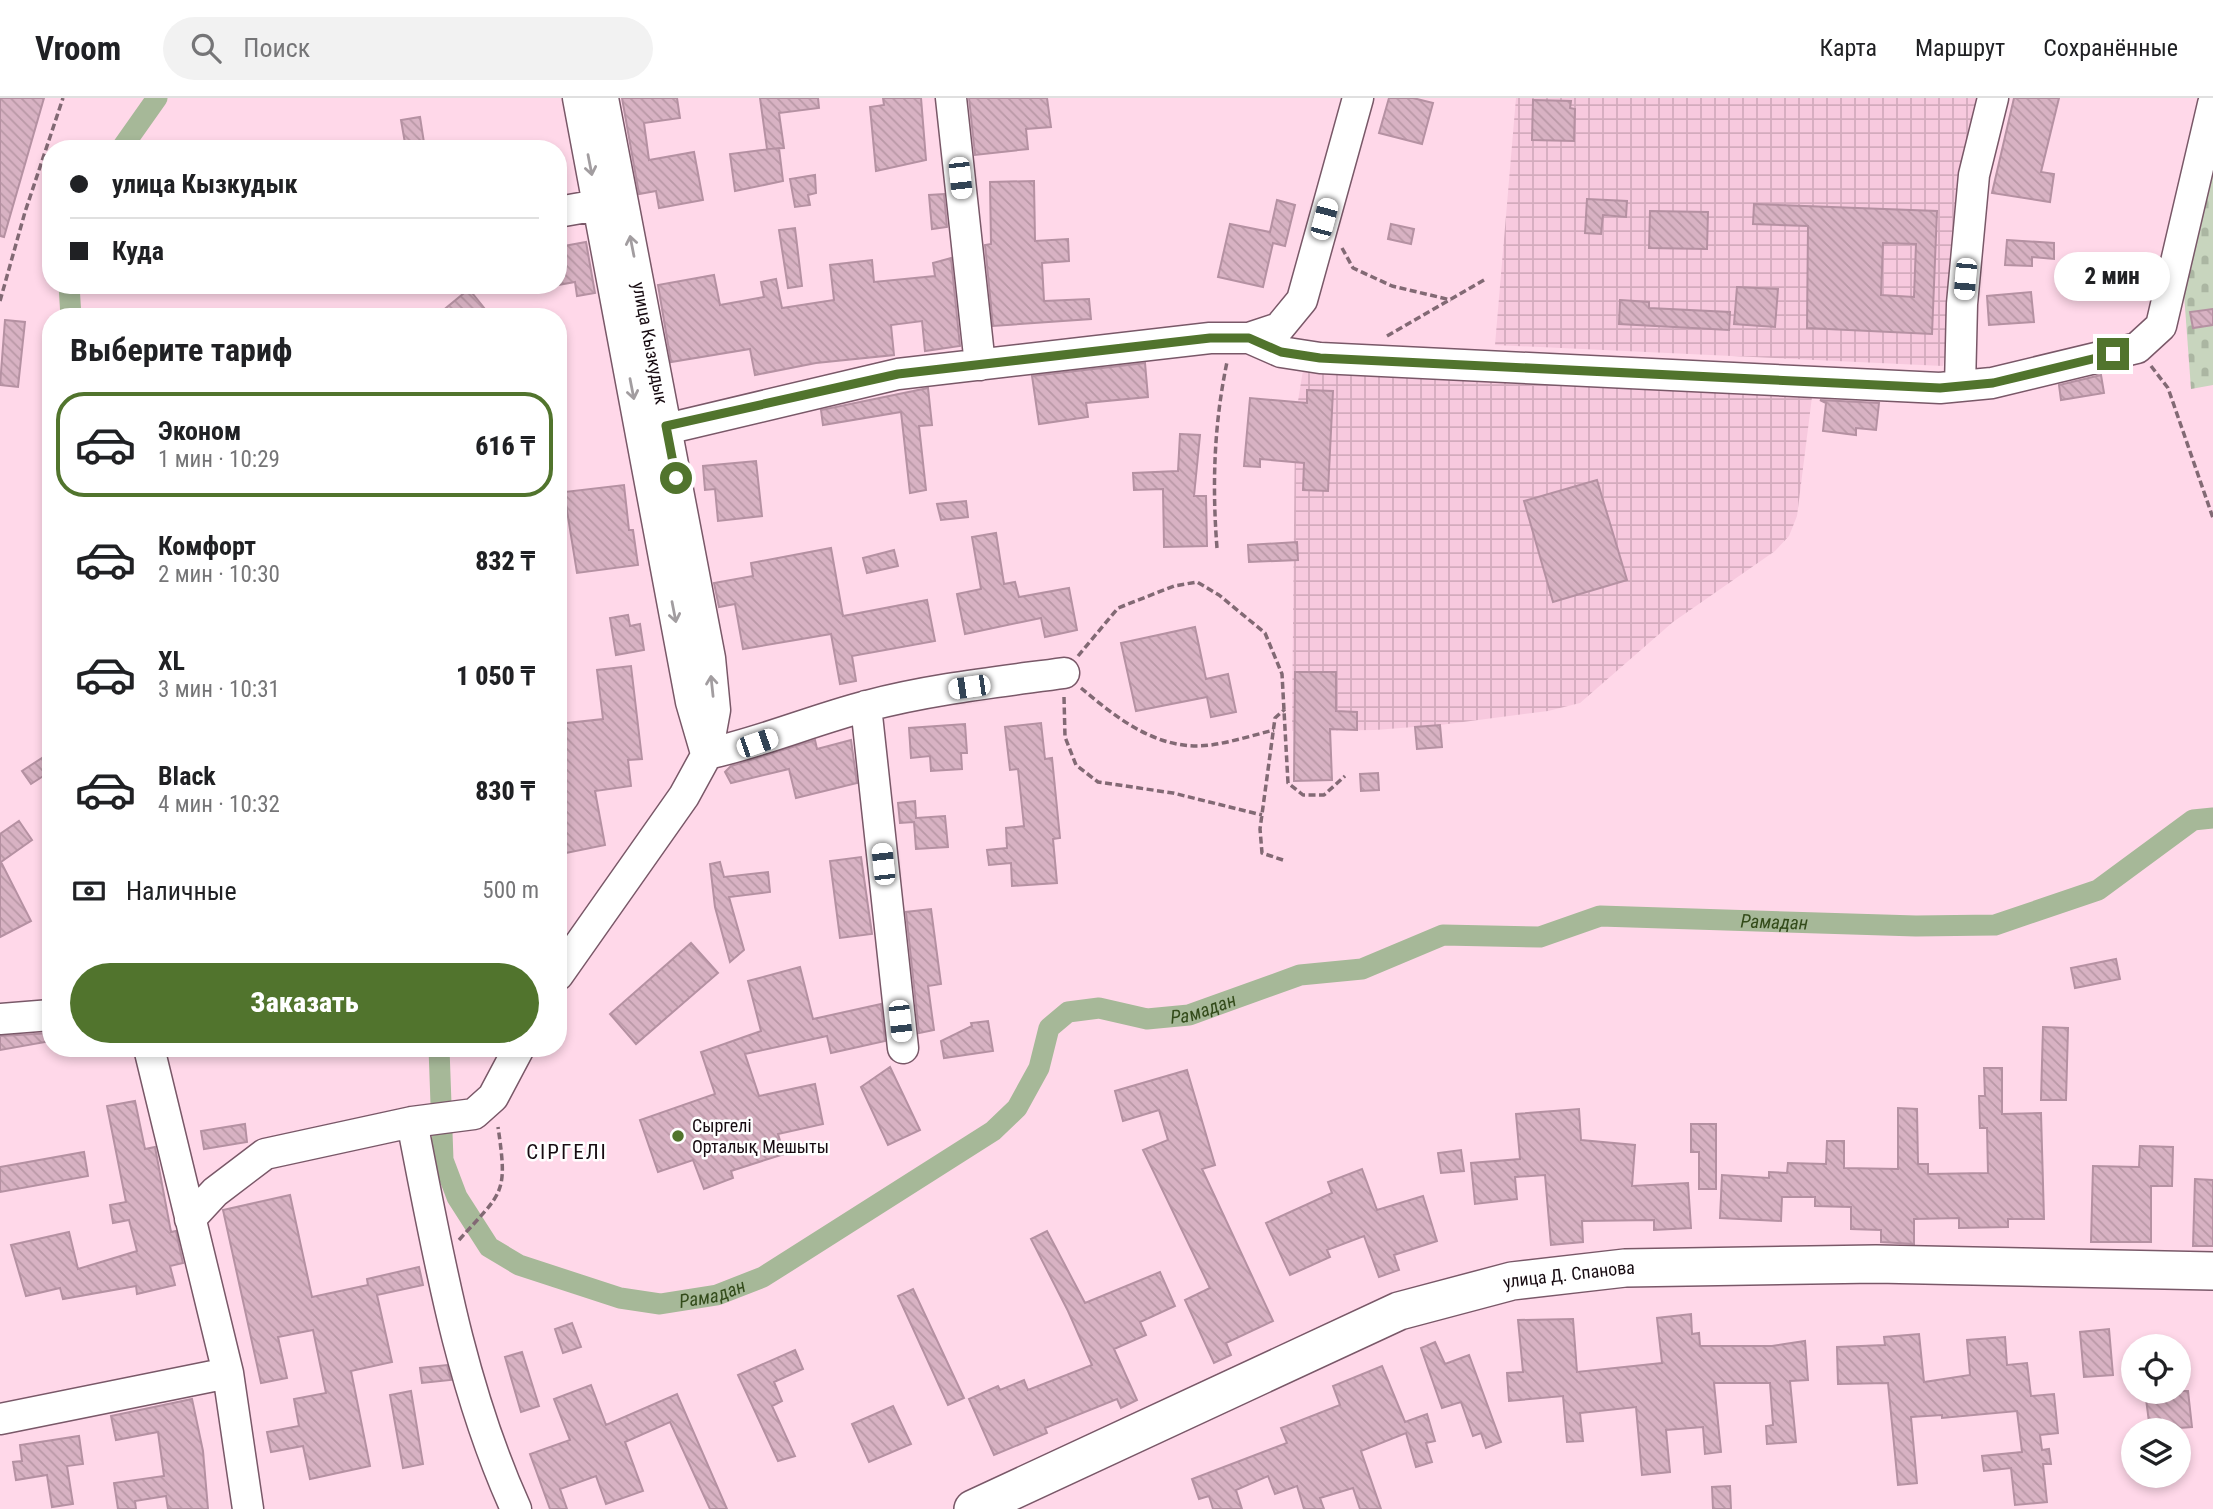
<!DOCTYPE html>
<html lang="ru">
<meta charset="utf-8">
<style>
:root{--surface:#fff;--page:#f2f2f2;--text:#202124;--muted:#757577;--line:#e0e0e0;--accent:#51742d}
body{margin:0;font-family:"Roboto Condensed",sans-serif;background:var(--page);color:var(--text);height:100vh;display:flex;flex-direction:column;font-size:26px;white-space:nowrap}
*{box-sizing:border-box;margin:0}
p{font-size:23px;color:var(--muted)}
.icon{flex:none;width:38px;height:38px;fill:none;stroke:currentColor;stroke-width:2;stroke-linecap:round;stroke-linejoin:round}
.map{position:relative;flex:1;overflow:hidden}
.side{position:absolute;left:42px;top:210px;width:525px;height:749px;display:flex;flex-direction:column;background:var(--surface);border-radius:28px;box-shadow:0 4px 10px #0003}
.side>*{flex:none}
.banner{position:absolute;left:42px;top:42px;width:525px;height:154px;border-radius:28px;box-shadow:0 4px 10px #0003;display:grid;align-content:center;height:154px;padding:0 28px;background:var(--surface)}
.controls{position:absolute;left:2121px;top:1236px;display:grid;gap:14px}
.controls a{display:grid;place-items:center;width:70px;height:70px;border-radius:50%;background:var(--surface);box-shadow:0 4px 10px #0003;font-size:35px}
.end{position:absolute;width:32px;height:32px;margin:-16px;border:9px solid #51742d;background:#fff;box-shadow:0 0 0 4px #fff}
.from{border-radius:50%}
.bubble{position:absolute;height:49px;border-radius:24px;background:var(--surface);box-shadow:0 4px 10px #0003;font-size:23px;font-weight:800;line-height:49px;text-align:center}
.car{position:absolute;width:21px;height:42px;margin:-21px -10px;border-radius:9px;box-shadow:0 0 5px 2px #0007;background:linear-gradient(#fff 24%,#345 0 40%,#fff 0 76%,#345 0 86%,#fff 0)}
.banner b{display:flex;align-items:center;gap:24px;height:66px;font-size:26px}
.banner b+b{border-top:2px solid var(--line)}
.banner i{width:18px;height:18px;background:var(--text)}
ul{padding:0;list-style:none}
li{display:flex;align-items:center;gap:21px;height:105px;margin:0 14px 10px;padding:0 14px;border:4px solid transparent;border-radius:28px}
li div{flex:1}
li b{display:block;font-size:26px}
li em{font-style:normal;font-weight:800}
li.current{border-color:var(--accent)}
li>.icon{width:63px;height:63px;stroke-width:1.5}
h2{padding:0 28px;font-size:32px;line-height:84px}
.pay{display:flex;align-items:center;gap:18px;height:77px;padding:0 28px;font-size:26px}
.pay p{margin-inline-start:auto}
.action{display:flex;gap:14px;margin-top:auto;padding:14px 28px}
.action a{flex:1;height:80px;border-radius:42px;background:var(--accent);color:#fff;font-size:28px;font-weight:800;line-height:80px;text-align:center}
header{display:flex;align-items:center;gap:42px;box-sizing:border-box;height:98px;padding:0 35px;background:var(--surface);border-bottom:2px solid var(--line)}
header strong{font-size:33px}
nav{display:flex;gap:38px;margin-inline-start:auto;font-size:24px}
.search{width:490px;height:63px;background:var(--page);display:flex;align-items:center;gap:18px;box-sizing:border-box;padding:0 24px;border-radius:38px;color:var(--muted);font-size:26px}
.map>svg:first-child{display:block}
.industrial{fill:url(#industrial-grid)}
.cemetery{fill:url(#cemetery-stones)}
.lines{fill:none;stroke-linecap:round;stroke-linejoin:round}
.canal{stroke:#a6b898;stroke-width:21}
.building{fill:url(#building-back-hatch);stroke:#b591a2;stroke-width:2;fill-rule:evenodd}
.minor-casing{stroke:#795868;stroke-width:33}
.major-casing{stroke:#795868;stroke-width:40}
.path{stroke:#826974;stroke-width:3.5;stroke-dasharray:7 3.5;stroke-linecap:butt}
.minor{stroke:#fff;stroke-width:30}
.major{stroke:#fff;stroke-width:37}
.oneway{stroke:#a29da0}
.route{stroke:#51742d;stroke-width:9}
.poi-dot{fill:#51742d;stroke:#fff;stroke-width:2.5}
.labels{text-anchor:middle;stroke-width:5;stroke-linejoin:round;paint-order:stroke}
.street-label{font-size:18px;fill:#170b11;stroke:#fff}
.poi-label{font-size:18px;fill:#170b11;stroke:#fff;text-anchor:start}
.water-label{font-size:19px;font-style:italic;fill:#334b1a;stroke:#fff}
.quarter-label{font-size:21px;letter-spacing:2px;fill:#170b11;stroke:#fff}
</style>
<header>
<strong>Vroom</strong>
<div class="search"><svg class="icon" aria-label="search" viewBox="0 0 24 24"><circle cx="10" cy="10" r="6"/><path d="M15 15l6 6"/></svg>Поиск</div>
<nav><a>Карта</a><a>Маршрут</a><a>Сохранённые</a></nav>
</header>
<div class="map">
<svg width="2213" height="1411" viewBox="0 0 2213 1411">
<defs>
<pattern id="industrial-grid" width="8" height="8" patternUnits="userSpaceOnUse" patternTransform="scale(1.75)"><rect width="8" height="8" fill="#f7c9de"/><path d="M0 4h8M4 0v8" fill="none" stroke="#d3abbd"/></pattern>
<pattern id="cemetery-stones" width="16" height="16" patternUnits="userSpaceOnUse" patternTransform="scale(1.75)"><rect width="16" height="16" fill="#c8d5be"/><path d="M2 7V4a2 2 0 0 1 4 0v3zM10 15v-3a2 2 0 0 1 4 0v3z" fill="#abb6a2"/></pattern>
<pattern id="building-back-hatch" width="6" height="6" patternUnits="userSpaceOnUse" patternTransform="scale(1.75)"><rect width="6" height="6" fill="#d8b2c3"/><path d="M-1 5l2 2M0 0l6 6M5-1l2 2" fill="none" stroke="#b998a6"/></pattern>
</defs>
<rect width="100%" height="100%" fill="#ffd8e9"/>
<path class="industrial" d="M1516 0H1988L1943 268 1495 247Z
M1303 272 1813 291 1797 418 1789 438 1775 453 1673 524 1580 605 1548 613 1440 627 1375 632 1292 633 1295 322Z"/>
<path class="cemetery" d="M2213 50V287L2191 291 2183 182Z"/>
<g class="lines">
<g class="canal">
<path d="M121 51 157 0"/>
<path d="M69 187 71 219"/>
<path id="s1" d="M439 950 443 1062 457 1099 489 1149 519 1167 620 1200 660 1206 717 1197 763 1179 993 1033 1017 1010 1039 970 1049 930 1068 914 1099 910 1147 921 1189 917 1300 877 1362 871 1443 837 1540 839 1600 818 1916 828 1995 827 2098 792 2193 722 2213 720"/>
</g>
</g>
<path class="building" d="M0 0H44L4 139 0 138Z
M622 0H677L680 20 644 25 649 62 694 54 703 102 659 110 656 93 639 96Z
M760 0H818L819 10 779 15 784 50 767 51Z
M883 0H921L926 62 876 73 870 9 884 7Z
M969 0H1047L1051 29 1026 31 1028 51 975 57Z
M1389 0H1413L1433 5 1422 46 1379 35Z
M2014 0H2059L2041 74 2054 76 2050 104 1992 95Z
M1533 2 1571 3 1570 10 1575 11 1574 43 1532 42Z
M420 19 425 51H406L401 22Z
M779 50 783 83 735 93 730 56Z
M815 77 816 95 808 97 810 107 795 109 790 81Z
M1034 83 1035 143 1068 141 1069 163 1042 165 1044 203 1089 201 1091 221 993 228 985 147 991 146 990 84Z
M944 96 947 129 932 131 929 97Z
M1587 101 1627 103 1626 119 1603 117 1601 136 1585 135Z
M1277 102 1295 107 1285 148 1273 145 1263 189 1218 179 1230 126 1270 134Z
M1754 106 1937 113 1932 236 1807 230 1808 128 1753 126ZM1883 145 1916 146 1914 199 1881 197Z
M1650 113 1708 114 1707 151 1649 150Z
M1391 126 1414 131 1411 146 1388 141Z
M795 130 802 188 788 190 779 132Z
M2007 142 2054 145V161L2032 159V168L2005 167Z
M586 144 595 195 577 198 575 184 558 187V149Z
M951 160 960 248 925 253 922 223 891 227 894 257 816 265 755 277 750 251 671 264 658 187 714 177 720 207 764 199 761 184 776 181 782 210 834 202 830 167 872 162 874 184 935 178 933 165Z
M1737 189 1778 191 1775 229 1734 226Z
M469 191 485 211 475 219H435Z
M2031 194 2034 224 1989 227 1987 198Z
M1620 202 1649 204V210L1730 214 1729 232 1619 226Z
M2213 211V227L2193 230 2190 214Z
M5 222 25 224 18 289 0 287Z
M1145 265 1148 299 1086 305 1088 319 1039 326 1032 278Z
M2101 277 2104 295 2061 302 2059 287Z
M928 290 932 327 919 328 926 392 910 395 901 314 823 327 821 312Z
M1307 292 1333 293 1328 393 1303 392 1304 365 1260 361V369L1244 368 1250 300 1307 305Z
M1820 302 1879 305 1876 332 1856 330V337L1823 333 1826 305Z
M1180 336 1200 337 1194 398H1206L1207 448 1164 449 1163 391 1134 392 1133 375 1178 373Z
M756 363 762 418 718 423 715 391 705 392 703 368Z
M1597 382 1627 482 1553 504 1524 403Z
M624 387 629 432H633L638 467 577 475 564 394Z
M966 403 968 419 941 422 937 406Z
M996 435 1004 486 1015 484 1019 499 1069 490 1077 532 1045 539 1041 520 965 536 957 496 981 491 972 439Z
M1297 444 1298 462 1249 464 1248 447Z
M831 450 843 518 927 502 935 543 852 558 856 583 840 586 831 536 743 551 735 506 719 509 714 485 753 478 751 465Z
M894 452 898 468 867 475 863 460Z
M628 517 630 528 640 526 644 552 616 557 610 520Z
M1195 529 1206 581 1228 576 1236 614 1211 619 1207 599 1136 613 1121 545Z
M631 568 642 661 628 662 631 688 595 693 605 747 561 756 558 626 603 621 597 572Z
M1295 574H1336V613L1357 614V632L1330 631 1332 682 1294 683Z
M1041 625 1045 661 1052 660 1060 740 1053 741 1057 785 1012 788 1011 765 989 767 987 752 1007 750 1006 730 1024 728 1018 671 1010 672 1005 629Z
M965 626 967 655H961L962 671 931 673 930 658 911 660 909 630Z
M1440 627 1442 649 1417 651 1415 629Z
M815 642 817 651 851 642 857 685 796 700 789 671 731 685 725 674 731 668Z
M51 654V673L31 686 22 673Z
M1378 675 1379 692 1361 693 1360 676Z
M915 703 916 720 945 718 948 749 916 751 914 724 900 725 898 705Z
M19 723 32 742 1 764 31 823 0 839V736Z
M861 759 872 836 840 840 830 763Z
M720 764 724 779 768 774 770 794 729 799 744 852 730 864 715 809 710 766Z
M931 811 941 886 928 888 934 932 919 935 906 814Z
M691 845 718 875 636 946 610 916Z
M2116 861 2120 881 2075 890 2071 870Z
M800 869 813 921 881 906 885 943 831 955 827 938 745 956 759 998 815 986 823 1026 778 1036 784 1056 731 1073 733 1080 704 1091 693 1062 658 1074 640 1022 715 996 701 954 761 933 748 883Z
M988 923 993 953 944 960 941 943 972 928 971 925Z
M2043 929 2068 930 2066 1002H2041Z
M51 935V943L0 952V938Z
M890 969 920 1032 888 1047 861 989Z
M1984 970H2002V1016L2041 1015 2044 1121H2008V1129L1959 1130V1120L1914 1121V1146L1881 1144V1132L1851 1131V1109L1815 1108V1099H1782L1781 1123 1720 1120 1722 1077 1769 1080V1074L1787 1075 1788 1065 1826 1066 1827 1043H1844V1070L1898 1071V1010L1917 1011 1918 1066H1928V1076L1988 1075 1987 1030H1980L1979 998H1985Z
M1187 972 1215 1067 1202 1071 1273 1223 1226 1245 1231 1257 1214 1265 1185 1202 1210 1190 1143 1052 1168 1042 1159 1012 1123 1023 1115 993Z
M135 1003 145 1051 155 1049 171 1134 176 1133 183 1165 170 1168 175 1187 137 1196 136 1188 63 1201 60 1190 26 1198 11 1147 69 1134 78 1171 137 1153 129 1122 113 1125 110 1107 126 1104 107 1008Z
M1579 1011 1581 1042 1635 1047 1632 1088 1688 1085 1691 1130 1654 1132V1122L1582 1123 1583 1144 1551 1147 1545 1077 1515 1079 1517 1101 1475 1106 1471 1065 1520 1061 1516 1016Z
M245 1026 247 1044 204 1051 201 1033Z
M1691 1026H1716V1091H1699V1054H1691Z
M2140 1048 2173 1049 2172 1088H2151V1144H2091L2093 1068 2139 1069Z
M1461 1052 1464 1073 1441 1075 1438 1055Z
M84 1054 88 1078 0 1094V1069Z
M1362 1071 1377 1112 1423 1098 1437 1143 1394 1157 1399 1172 1379 1179 1364 1138 1327 1152 1330 1159 1290 1177 1266 1125 1332 1095 1328 1084Z
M2195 1081 2213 1082V1148H2193Z
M290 1097 312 1199 368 1187 367 1181 419 1169 423 1187 377 1197 392 1264 351 1273 370 1368 310 1381 303 1348 271 1354 267 1334 299 1328 294 1301 326 1295 313 1232 278 1239 287 1280 261 1285 223 1112Z
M1047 1133 1085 1205 1160 1174 1175 1208 1140 1224 1146 1237 1114 1251 1137 1302 1121 1310 1117 1301 1045 1330 1047 1335 994 1357 969 1301 998 1288 1000 1292 1024 1282 1028 1292 1092 1267 1068 1213 1031 1141Z
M913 1191 964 1300 948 1307 898 1198Z
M1691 1216 1692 1236 1699 1235 1700 1248H1772L1805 1243 1808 1282 1790 1283 1796 1344 1767 1346 1766 1328 1773 1327 1770 1285H1714L1721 1354 1705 1356 1703 1329 1666 1332 1670 1374 1642 1377 1636 1309 1580 1315 1583 1343 1567 1344 1563 1298 1509 1303 1507 1275 1523 1274 1518 1222 1573 1221 1577 1274 1662 1265 1657 1220Z
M572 1225 581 1249 563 1255 555 1231Z
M2109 1231 2113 1277 2084 1279 2080 1234Z
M1919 1236 1924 1284 1970 1277 1967 1242 2005 1239 2007 1267 2027 1265 2031 1298 2054 1296 2058 1335 2040 1337 2042 1352 2049 1351 2051 1366H2043L2047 1404 2015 1407 2011 1370 1984 1373 1982 1358 2022 1354 2017 1313 1942 1320V1317L1911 1319 1917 1385 1898 1387 1888 1285 1838 1286 1837 1249 1885 1247 1884 1239Z
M1435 1244 1445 1266 1469 1257 1501 1344 1486 1350 1481 1335 1473 1338 1461 1304 1442 1310 1421 1250Z
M795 1252 803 1271 774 1284 782 1303 772 1308 795 1358 778 1363 738 1277Z
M522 1254 539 1308 521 1314 505 1259Z
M447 1267 451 1282 422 1285 420 1270Z
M1382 1268 1405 1324 1427 1316 1435 1343 1426 1345 1432 1364 1416 1369 1406 1335 1361 1353 1381 1411H1360L1353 1390 1320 1400 1324 1411H1304L1297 1388 1275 1396 1268 1378 1236 1392 1242 1411H1213L1209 1398 1199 1401 1192 1381 1287 1345 1281 1330 1340 1307 1333 1288Z
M591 1287 606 1327 677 1296 727 1411H710L670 1324 625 1344 643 1393 606 1406 596 1378 560 1391 567 1411H550L530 1356 570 1342 554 1301Z
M411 1293 423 1366 403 1370 390 1297Z
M2145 1293H2188L2192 1329 2150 1332Z
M192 1301 203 1353 208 1411H168L166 1398 135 1403 136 1411H118L114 1385 164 1378 158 1334 116 1342 111 1318Z
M893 1308 911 1346 869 1364 852 1326Z
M79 1338 83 1366 67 1368 73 1406 52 1409 47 1377 16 1382 13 1364 22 1363 20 1347Z
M1730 1388 1731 1411H1713L1712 1389Z"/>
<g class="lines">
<defs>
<path id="minor" d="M578 0 691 604 705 652
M951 0 980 267
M558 114 598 107
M1249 240 1281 254 1320 260 1940 290 1992 285 2137 250 2161 228 2213 6
M1960 288 1962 206 1974 77 1993 0
M641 337 898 276 1210 240H1249L1279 230 1302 202 1358 0
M866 608 903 950
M707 656C762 644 813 622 867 608 931 591 998 584 1064 575
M558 877 684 698 707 656 715 612 710 560 603 0
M0 921 51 917
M149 950 228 1275 248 1411
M412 1024C438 1156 460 1288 516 1411
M190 1121 215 1094 265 1056 412 1024 474 1016 493 999 519 950
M0 1321 228 1275"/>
<g id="major">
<path id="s2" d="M973 1411 1399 1213 1512 1183 1625 1170 1876 1166 2213 1173"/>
</g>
</defs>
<use href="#minor" class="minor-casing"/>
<use href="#major" class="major-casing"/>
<path class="path" d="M1342 150 1353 170 1392 188 1451 202
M0 203 25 114 63 0
M1387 238 1484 182
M2151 268 2168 290 2213 420
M1217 450C1212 387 1214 326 1227 264
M1078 558 1118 510 1174 488 1197 484 1219 497 1265 535 1282 576 1288 685 1303 697H1324L1345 678
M1081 590C1118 621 1159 654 1211 647 1232 644 1254 637 1274 632
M1064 599 1065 639 1076 667 1098 684 1173 695 1262 717
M1283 762 1262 755 1260 731 1275 620 1285 611
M459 1142C503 1093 508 1097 498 1029"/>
<use href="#minor" class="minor"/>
<use href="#major" class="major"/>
</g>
<defs><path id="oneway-shaft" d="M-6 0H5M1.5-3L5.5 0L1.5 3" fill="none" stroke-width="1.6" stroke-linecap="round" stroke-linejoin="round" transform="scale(1.75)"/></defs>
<g class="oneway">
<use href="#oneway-shaft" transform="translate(590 67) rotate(79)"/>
<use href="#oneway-shaft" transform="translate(632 148) rotate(-101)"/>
<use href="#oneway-shaft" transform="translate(632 291) rotate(79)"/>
<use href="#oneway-shaft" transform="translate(674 514) rotate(79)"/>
<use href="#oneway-shaft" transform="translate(712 588) rotate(-96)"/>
</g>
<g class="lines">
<path class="route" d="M676 380 666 328 898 276 1210 240H1249L1281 254 1320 260 1940 290 1993 285 2113 256"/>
</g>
<circle class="poi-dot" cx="678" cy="1038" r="7"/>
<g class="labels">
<g class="street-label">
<text transform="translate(650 245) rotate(79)" y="6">улица Кызкудык</text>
<text dy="6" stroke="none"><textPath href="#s2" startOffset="644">улица Д. Спанова</textPath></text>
</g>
<g class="poi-label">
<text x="692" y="1034">Сыргелі<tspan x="692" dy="21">Орталық Мешыты</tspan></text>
</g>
<g class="water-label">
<text dy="7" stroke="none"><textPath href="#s1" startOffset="1643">Рамадан</textPath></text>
<text dy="7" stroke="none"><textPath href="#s1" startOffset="1055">Рамадан</textPath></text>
<text dy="7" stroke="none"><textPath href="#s1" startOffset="446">Рамадан</textPath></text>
</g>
<g class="quarter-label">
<text x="567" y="1061">СІРГЕЛІ</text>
</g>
</g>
</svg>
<div class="controls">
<a><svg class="icon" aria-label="locate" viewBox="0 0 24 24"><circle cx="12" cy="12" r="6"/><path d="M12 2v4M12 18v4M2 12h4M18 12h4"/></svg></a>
<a><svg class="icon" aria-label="layers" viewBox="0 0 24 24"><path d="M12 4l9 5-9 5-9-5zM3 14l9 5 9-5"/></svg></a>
</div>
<i class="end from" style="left:676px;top:380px"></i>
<i class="end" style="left:2113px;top:256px"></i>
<div class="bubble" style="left:2054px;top:154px;width:116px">2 мин</div>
<i class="car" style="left:960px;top:80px;rotate:174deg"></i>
<i class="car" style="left:1324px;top:121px;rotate:15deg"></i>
<i class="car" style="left:1965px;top:181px;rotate:185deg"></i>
<i class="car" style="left:969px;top:589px;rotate:262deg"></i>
<i class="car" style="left:757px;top:645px;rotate:71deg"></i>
<i class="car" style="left:883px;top:766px;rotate:354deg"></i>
<i class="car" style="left:900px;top:923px;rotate:174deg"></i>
<div class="banner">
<b><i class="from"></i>улица Кызкудык</b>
<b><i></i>Куда</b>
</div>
<section class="side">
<h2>Выберите тариф</h2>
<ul>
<li class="current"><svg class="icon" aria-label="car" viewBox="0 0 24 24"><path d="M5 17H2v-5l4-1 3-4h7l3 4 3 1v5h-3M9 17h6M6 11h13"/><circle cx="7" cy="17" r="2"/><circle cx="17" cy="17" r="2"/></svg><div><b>Эконом</b><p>1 мин · 10:29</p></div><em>616 ₸</em></li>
<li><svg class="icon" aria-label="car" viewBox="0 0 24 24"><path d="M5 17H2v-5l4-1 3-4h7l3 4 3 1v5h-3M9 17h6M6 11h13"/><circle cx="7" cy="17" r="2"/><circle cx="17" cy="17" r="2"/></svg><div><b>Комфорт</b><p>2 мин · 10:30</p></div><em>832 ₸</em></li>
<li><svg class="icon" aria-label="car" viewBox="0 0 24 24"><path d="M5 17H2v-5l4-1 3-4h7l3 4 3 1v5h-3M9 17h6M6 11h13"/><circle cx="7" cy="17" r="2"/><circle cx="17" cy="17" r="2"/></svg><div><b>XL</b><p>3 мин · 10:31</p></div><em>1 050 ₸</em></li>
<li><svg class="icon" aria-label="car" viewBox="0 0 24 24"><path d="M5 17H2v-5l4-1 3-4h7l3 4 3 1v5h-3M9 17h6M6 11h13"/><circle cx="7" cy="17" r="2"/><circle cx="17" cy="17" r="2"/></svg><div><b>Black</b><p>4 мин · 10:32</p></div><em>830 ₸</em></li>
</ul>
<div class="pay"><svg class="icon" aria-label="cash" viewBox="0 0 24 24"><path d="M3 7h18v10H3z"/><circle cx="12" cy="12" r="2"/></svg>Наличные<p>500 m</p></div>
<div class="action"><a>Заказать</a></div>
</section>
</div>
